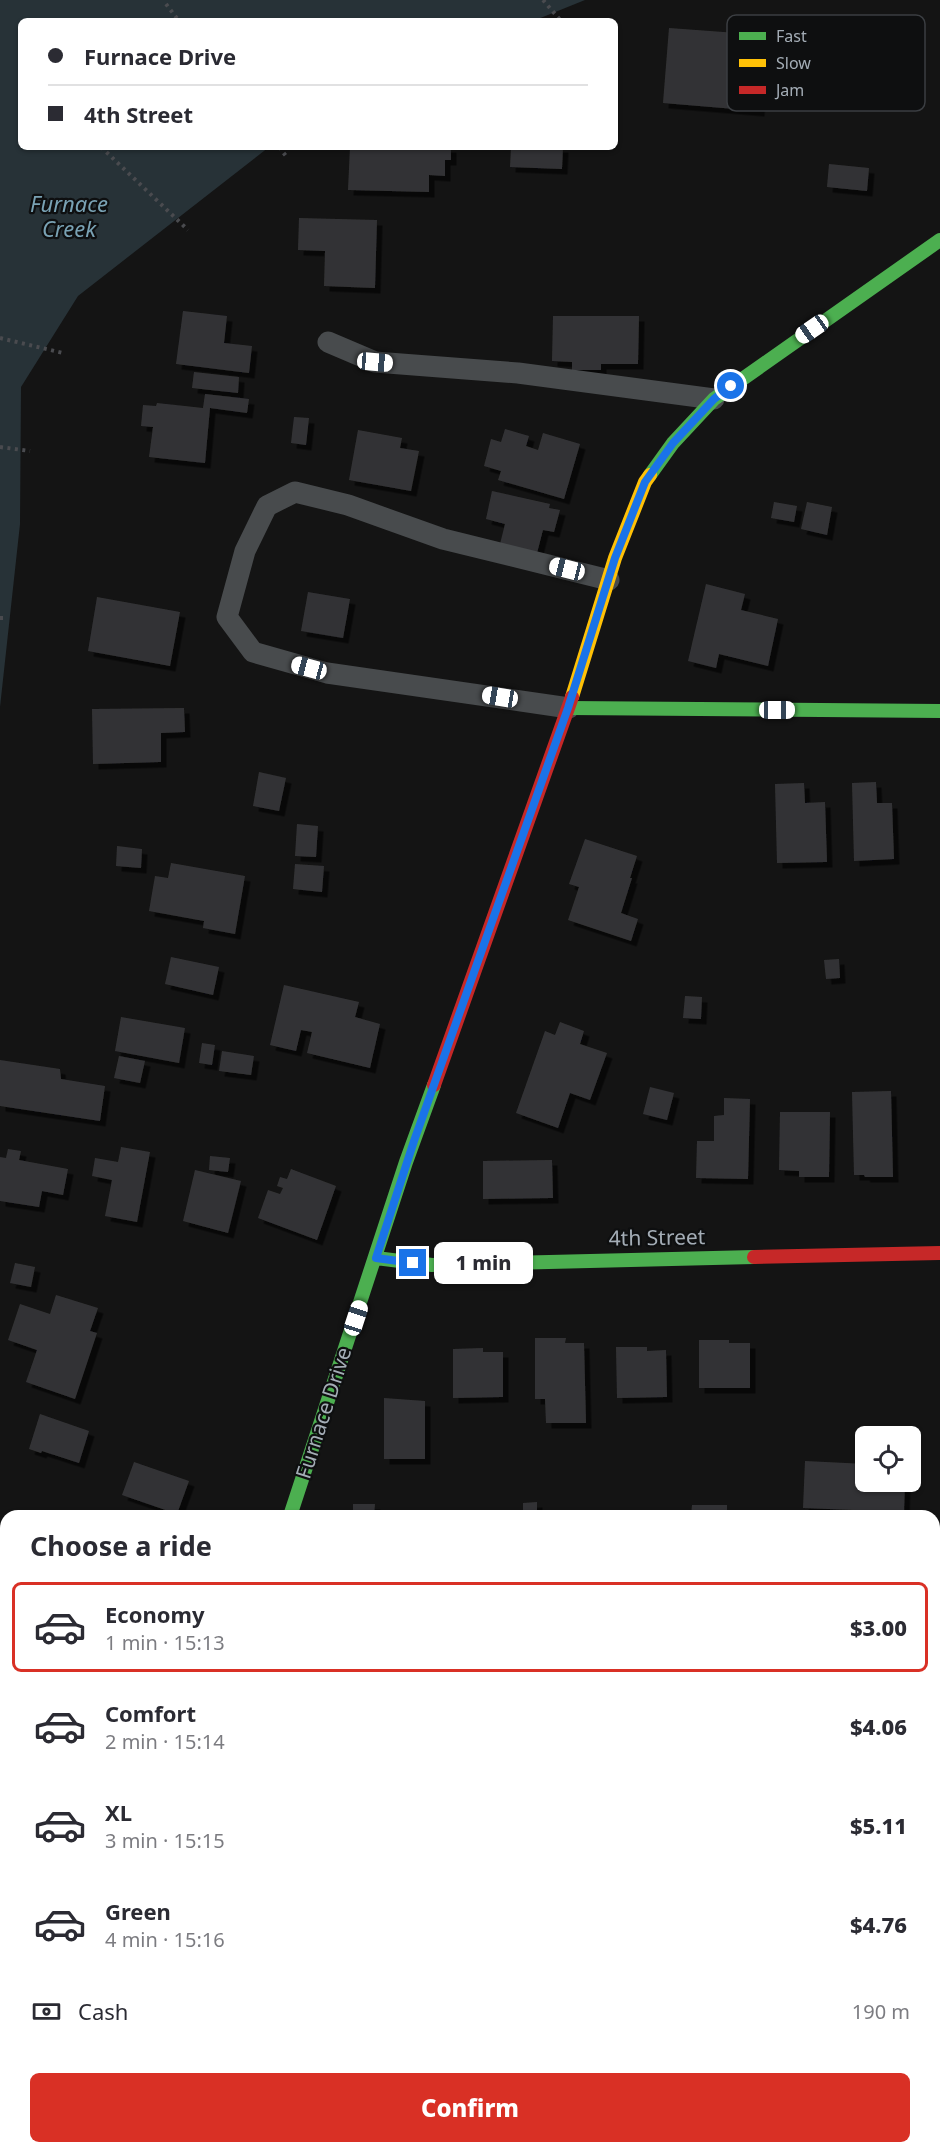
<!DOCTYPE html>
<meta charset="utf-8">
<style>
:root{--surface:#fff;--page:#f2f2f3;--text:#2b2b33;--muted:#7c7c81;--line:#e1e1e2;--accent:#d93025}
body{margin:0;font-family:"Noto Sans",sans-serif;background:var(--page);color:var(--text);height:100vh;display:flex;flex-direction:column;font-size:22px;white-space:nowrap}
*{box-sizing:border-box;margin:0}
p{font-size:20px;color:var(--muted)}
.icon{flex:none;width:33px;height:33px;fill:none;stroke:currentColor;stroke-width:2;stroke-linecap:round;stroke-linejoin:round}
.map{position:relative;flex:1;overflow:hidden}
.details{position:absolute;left:0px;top:1510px;width:940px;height:644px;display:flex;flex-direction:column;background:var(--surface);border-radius:18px 18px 0 0;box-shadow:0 2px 4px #0004}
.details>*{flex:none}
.top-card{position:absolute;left:18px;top:18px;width:600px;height:132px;border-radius:9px;box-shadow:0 2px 4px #0004;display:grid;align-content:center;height:132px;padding:0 30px;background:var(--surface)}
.buttons{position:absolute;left:855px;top:1426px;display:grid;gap:12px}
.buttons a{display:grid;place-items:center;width:66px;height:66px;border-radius:9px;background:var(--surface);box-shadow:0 2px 4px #0004;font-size:30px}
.end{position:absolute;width:27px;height:27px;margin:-14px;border:8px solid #1a73e8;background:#fff;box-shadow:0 0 0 3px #fff}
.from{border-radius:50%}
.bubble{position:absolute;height:42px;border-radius:9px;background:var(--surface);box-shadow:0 2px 4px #0004;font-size:20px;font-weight:800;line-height:42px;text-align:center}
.car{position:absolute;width:18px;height:36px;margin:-18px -9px;border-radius:8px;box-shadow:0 0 4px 2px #0007;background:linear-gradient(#fff 24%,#345 0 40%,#fff 0 76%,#345 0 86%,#fff 0)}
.top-card b{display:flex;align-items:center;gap:21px;height:57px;font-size:22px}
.top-card b+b{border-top:2px solid var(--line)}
.top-card i{width:15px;height:15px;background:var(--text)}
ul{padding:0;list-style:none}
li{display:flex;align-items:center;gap:18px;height:90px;margin:0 12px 9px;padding:0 18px;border:3px solid transparent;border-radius:9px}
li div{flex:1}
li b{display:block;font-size:22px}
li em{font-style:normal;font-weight:800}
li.selected{border-color:var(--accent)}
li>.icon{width:54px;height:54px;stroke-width:1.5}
h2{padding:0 30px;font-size:27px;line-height:72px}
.pay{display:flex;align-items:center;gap:15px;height:66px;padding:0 30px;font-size:22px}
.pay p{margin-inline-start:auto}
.button{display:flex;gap:12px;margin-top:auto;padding:12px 30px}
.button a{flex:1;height:69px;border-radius:9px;background:var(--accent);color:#fff;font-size:24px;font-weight:800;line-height:69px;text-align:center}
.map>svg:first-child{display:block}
.water{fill:#273237}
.building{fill:#333335;filter:url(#shadow)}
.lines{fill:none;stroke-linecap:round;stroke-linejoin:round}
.path{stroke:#4a4b4f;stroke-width:4;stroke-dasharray:3 4.5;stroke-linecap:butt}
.lane{stroke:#484b4d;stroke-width:21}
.street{stroke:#484b4d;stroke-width:33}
.fast{stroke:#4caf50;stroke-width:14}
.slow{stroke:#ffc107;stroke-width:14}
.jam{stroke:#c62828;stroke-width:14}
.route{stroke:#1a73e8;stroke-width:8}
.labels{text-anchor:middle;stroke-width:4.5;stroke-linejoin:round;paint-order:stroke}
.street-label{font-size:21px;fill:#a4adb6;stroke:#0e0f10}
.water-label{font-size:22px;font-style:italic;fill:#79a2b4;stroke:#0e0f10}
.key{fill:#0e0f10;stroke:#3b3e42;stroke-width:1.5}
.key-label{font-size:16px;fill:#a4adb6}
</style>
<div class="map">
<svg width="940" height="2153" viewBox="0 0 940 2153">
<defs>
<filter id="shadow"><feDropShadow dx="5.5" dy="5.5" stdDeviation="0" flood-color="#0009"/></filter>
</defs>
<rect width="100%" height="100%" fill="#141414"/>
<path class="water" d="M0 0H585L533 21H21V147H269L78 296 21 387 20 524 0 707Z"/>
<path class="building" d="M669 28 764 35 759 111 663 103Z
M350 147H451V160H445V176L429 175V192L348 190Z
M511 147H563L562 169 510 167Z
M829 164 869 168 867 191 827 187Z
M299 218 377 220 375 288 324 286 325 251 298 250Z
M183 311 227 316 224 343 252 346 249 373 176 364Z
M553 316H639L638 364H601V370H572V362L552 361Z
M194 372 239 377 238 393 192 388Z
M205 394 249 399 247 413 210 408 205 463 149 457 153 427 141 426 143 405 156 406 157 403 203 408Z
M294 417 309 418 306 445 291 443Z
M505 429 529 436 526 446 538 450 543 433 580 444 564 499 498 480 501 471 484 466 491 439 501 442Z
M358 430 402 438 400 448 419 451 411 491 349 480Z
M492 491 550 504 549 508 560 510 554 532 543 530 537 553 500 544 505 524 486 519Z
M774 502 797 506 794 522 771 518Z
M807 502 832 507 827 535 801 529Z
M706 584 745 594 741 610 778 619 768 666 719 654 716 668 688 661Z
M308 592 350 599 343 638 301 631Z
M97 597 180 612 170 666 88 651Z
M184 708 185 732 161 733V762L93 764 92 709Z
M259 772 286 778 279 811 253 806Z
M876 782 877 803H892L894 859 854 861 852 783Z
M804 783 805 803 825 802 827 862 777 863 775 784Z
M297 824 318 826 316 857 295 856Z
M585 839 637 856 630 878H632L621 913 638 919 631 941 568 920 579 887 569 884Z
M117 846 142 849 141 868 116 866Z
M171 863 245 876 235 934 203 928 204 921 149 911 155 876 168 878Z
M295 864 324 866 322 892 293 889Z
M171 957 219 967 213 995 165 984Z
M839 959 840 978 826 979 824 960Z
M284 985 359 1002 355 1017 380 1024 370 1068 307 1053 312 1032 301 1030 296 1051 270 1045Z
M685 996 702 997 701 1019 683 1018Z
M121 1017 185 1028 179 1063 115 1051Z
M560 1022 584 1031 580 1044 607 1053 590 1100 570 1093 558 1128 516 1113 545 1031 555 1035Z
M202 1043 215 1045 212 1065 199 1063Z
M222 1051 254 1056 251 1075 219 1071Z
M119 1056 145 1061 140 1083 114 1078Z
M0 1060 60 1069 61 1079 105 1086 100 1121 0 1106Z
M650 1087 674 1093 667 1120 643 1114Z
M891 1091 893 1177H865L864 1175H854L852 1092Z
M724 1098 750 1099 748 1179 696 1178 697 1141H714V1116L724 1115Z
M780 1112H830L829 1177H799V1171L779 1170Z
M121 1147 150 1152 137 1222 105 1216 112 1180 92 1176 95 1158 118 1162Z
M8 1149 21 1151 19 1160 68 1169 63 1195 42 1191 39 1207 0 1201V1157L6 1158Z
M210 1156 230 1158 228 1172 209 1170Z
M552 1160 553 1198 483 1199V1161Z
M291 1169 336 1186 317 1240 258 1218 268 1190 280 1194 283 1188 277 1186 280 1177 287 1179Z
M195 1170 241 1181 228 1233 183 1221Z
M15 1263 35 1267 31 1287 10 1283Z
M56 1295 98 1308 90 1331 97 1333 75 1399 26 1382 37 1350 8 1340 20 1304 50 1314Z
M535 1338H566L565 1343H584L586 1423H546L545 1399H535Z
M699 1340H729V1343H750V1388H699Z
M616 1347H647V1351L666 1350 667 1397 617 1398Z
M483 1348V1352H503V1397L453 1398V1349Z
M384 1398 425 1401V1459H384Z
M40 1414 89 1431 79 1463 42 1451 41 1453 29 1449Z
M805 1461 866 1464V1482H905L904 1512 803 1508Z
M134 1462 189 1481 177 1514 122 1495Z
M537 1502V1516H523V1503Z
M353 1504H375L374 1516H353Z
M692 1505H727V1516H691Z
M633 1511V1516H606V1512Z
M0 1580 6 1581V1611L0 1610Z
M0 1700H6V1733L0 1732Z"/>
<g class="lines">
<path class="path" d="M543 0 561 21
M166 4 179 21
M101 147 188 230
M279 147 286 156
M0 338 63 353
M0 447 30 451
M0 618H4"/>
<path class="lane" d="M328 342 375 362 518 373 714 399
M569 708 327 673 253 652 227 617 245 551 267 506 295 492 348 505 443 539 609 580
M0 1920 6 1924"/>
<path class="street" d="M934 1807H940
M77 2153 79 2148"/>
<path class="fast" d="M650 475 673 443 714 399 940 240
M569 708 940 711
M376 1258 432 1265 754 1257
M290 1516 406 1162 434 1085"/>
<path class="slow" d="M572 697 615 558 645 482 650 475"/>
<path class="jam" d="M434 1085 572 697
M754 1257 940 1253"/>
</g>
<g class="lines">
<path class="route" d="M413 1263 376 1258 414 1141 568 708 615 558 645 482 673 443 714 399 731 386"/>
</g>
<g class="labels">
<g class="street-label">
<text transform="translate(657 1238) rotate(-1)" y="7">4th Street</text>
<text transform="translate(324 1413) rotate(-72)" y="7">Furnace Drive</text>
</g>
<g class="water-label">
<text x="69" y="212">Furnace<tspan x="69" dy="25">Creek</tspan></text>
</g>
</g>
<rect x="727" y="15" width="198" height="96" rx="9" class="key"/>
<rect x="739" y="32" width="27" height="8" fill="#4caf50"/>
<rect x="739" y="59" width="27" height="8" fill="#ffc107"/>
<rect x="739" y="86" width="27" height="8" fill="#c62828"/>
<g class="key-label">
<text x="776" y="42">Fast</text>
<text x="776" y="69">Slow</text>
<text x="776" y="96">Jam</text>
</g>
</svg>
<div class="buttons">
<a><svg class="icon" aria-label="locate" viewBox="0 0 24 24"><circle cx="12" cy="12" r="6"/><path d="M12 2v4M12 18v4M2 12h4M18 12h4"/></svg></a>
</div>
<i class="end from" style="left:731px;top:386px"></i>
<i class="end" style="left:413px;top:1263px"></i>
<div class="bubble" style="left:434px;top:1242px;width:99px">1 min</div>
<i class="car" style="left:812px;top:329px;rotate:235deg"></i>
<i class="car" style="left:375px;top:362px;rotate:95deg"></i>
<i class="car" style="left:567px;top:569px;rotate:284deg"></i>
<i class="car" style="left:309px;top:668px;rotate:285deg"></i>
<i class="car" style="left:500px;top:697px;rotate:279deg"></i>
<i class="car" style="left:777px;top:710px;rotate:90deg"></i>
<i class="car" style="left:356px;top:1318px;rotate:18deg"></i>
<div class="top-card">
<b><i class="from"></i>Furnace Drive</b>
<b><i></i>4th Street</b>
</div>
<section class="details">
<h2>Choose a ride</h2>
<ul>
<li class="selected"><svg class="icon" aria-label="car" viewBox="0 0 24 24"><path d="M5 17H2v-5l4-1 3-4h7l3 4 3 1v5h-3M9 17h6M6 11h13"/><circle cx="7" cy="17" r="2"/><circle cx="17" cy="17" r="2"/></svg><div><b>Economy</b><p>1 min · 15:13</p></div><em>$3.00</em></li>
<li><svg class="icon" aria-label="car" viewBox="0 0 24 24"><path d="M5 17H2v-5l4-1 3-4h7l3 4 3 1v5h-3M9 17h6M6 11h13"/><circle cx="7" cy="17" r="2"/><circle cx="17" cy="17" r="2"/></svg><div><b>Comfort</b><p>2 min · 15:14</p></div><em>$4.06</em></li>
<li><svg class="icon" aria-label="car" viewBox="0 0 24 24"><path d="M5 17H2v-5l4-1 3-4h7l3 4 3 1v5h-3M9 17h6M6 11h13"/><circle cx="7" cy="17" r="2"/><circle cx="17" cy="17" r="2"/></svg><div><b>XL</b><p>3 min · 15:15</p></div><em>$5.11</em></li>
<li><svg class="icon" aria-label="car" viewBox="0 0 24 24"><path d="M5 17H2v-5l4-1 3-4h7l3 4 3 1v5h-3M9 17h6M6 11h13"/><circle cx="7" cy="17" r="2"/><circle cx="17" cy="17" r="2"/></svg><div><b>Green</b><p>4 min · 15:16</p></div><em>$4.76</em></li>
</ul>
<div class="pay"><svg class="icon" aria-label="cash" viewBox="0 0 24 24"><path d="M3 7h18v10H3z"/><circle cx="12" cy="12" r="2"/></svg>Cash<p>190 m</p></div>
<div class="button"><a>Confirm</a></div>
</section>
</div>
